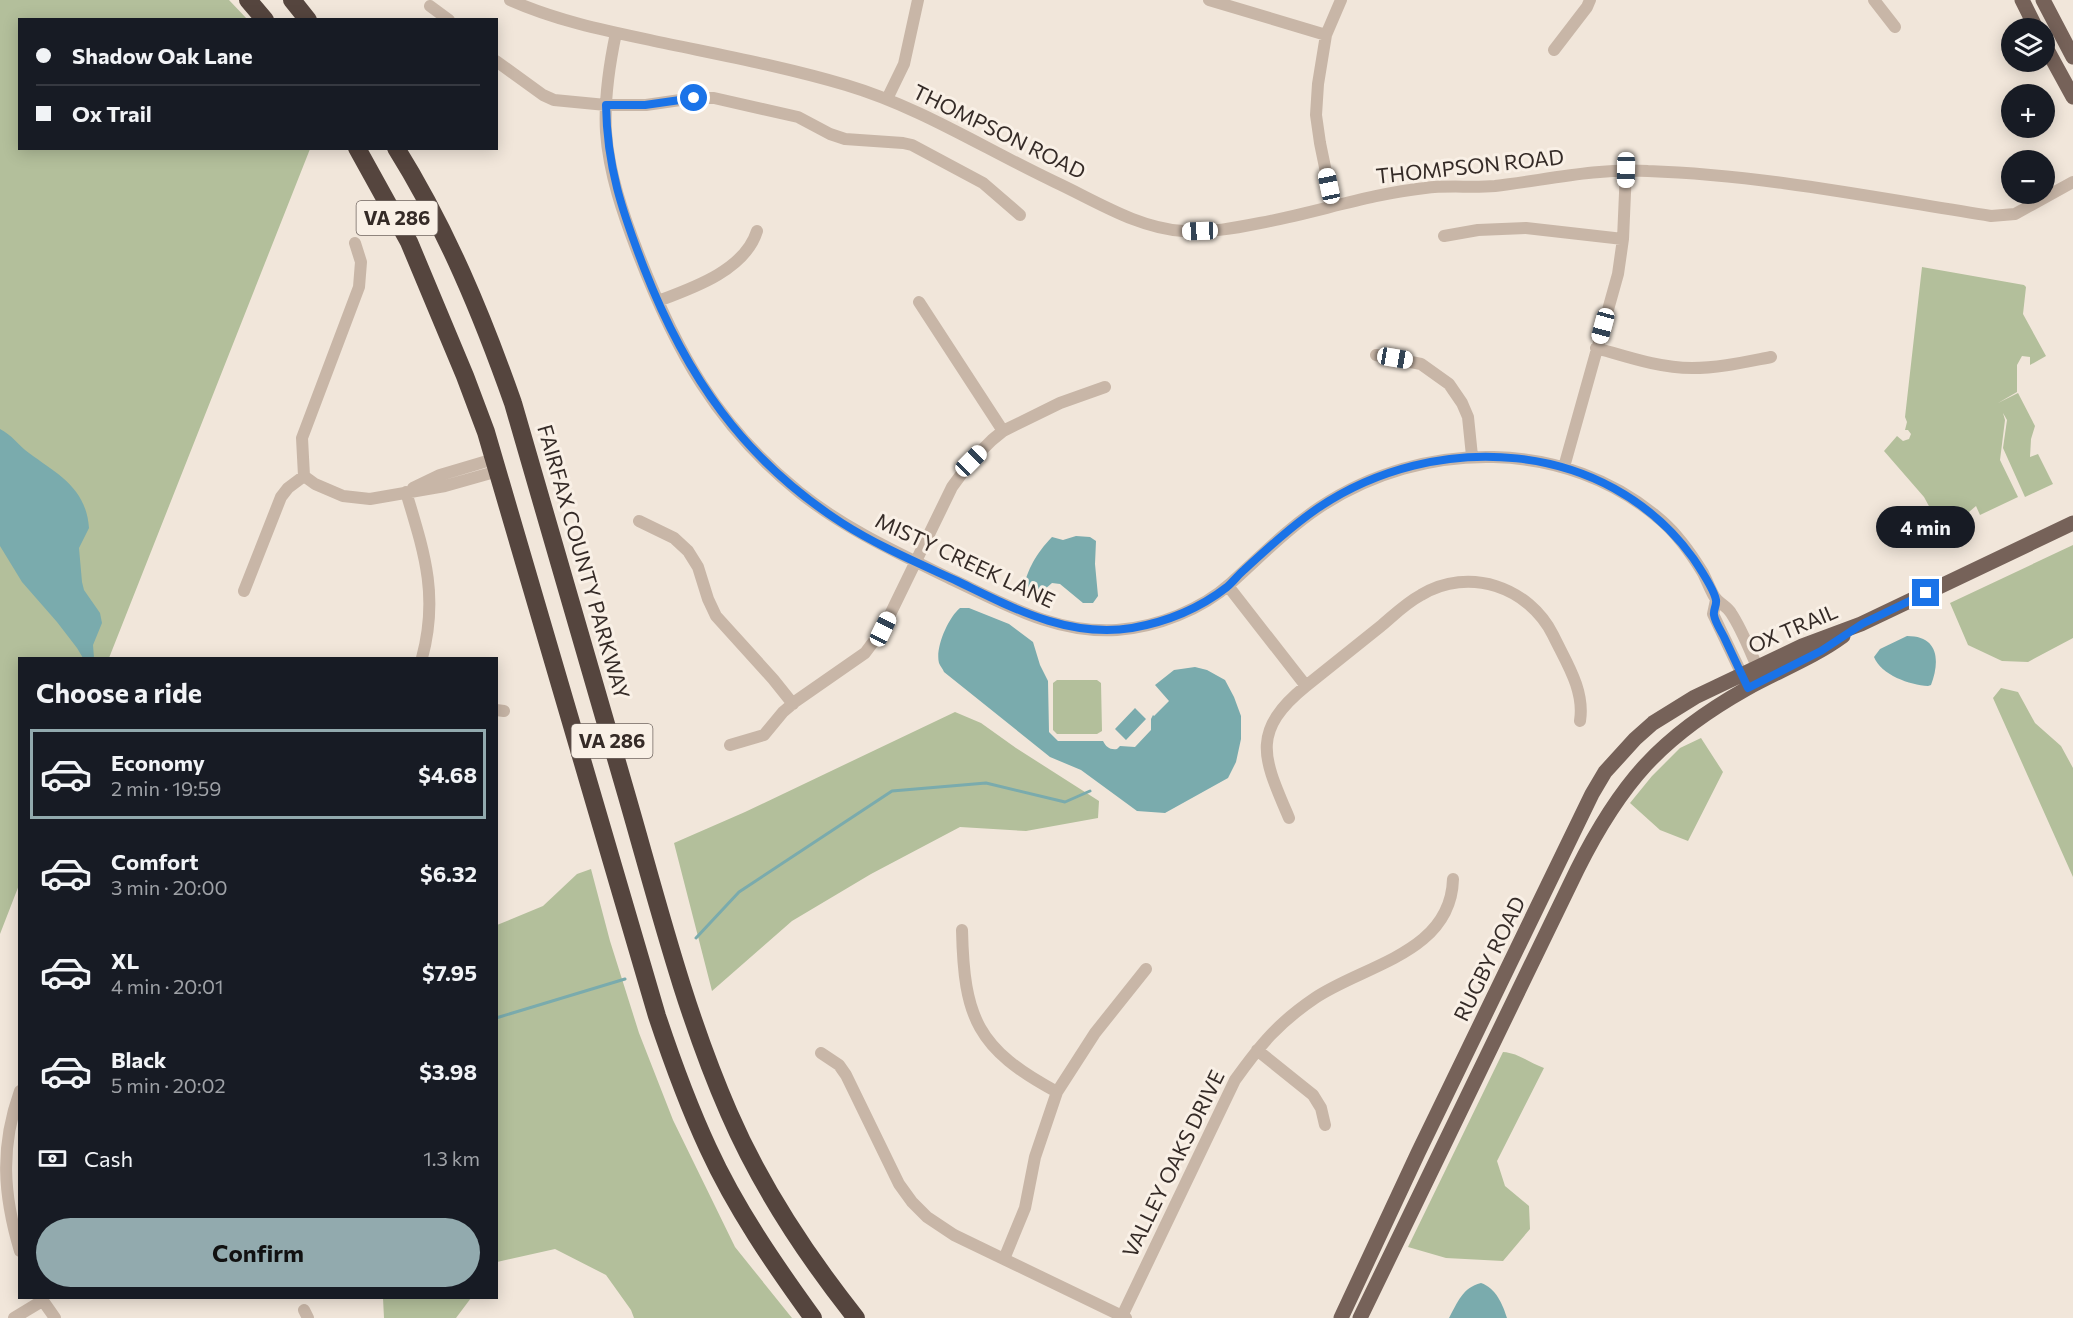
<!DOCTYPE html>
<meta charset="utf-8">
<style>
:root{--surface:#171b24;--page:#242831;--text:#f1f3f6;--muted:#9ea1a6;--line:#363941;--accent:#92aaae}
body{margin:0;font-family:Commissioner,sans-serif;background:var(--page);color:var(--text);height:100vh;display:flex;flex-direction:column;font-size:22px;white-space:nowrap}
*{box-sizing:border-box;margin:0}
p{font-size:20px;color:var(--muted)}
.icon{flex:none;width:33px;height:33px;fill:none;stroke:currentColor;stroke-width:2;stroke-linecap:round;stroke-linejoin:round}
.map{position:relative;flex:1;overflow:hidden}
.drawer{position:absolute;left:18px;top:657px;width:480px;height:642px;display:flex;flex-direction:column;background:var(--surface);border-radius:0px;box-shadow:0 3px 15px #0003}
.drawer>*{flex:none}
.hud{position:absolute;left:18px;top:18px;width:480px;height:132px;border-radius:0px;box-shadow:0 3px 15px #0003;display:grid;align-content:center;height:132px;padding:0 18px;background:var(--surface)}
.buttons{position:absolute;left:2001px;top:18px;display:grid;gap:12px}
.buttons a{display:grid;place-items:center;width:54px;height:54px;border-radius:50%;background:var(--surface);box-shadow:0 3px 15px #0003;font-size:30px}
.end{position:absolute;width:27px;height:27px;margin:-14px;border:8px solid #1a73e8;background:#fff;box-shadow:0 0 0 3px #fff}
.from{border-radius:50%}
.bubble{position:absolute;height:42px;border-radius:21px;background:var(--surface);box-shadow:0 3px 15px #0003;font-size:20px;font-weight:700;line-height:42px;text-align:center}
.car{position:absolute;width:18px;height:36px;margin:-18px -9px;border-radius:8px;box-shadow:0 0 4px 2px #0007;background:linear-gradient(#fff 24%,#345 0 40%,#fff 0 76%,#345 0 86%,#fff 0)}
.hud b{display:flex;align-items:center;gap:21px;height:57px;font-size:22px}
.hud b+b{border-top:2px solid var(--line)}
.hud i{width:15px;height:15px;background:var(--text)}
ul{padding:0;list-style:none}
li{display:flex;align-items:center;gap:18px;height:90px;margin:0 12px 9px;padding:0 6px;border:3px solid transparent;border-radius:0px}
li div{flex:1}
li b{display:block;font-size:22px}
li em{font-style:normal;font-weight:700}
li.on{border-color:var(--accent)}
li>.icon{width:54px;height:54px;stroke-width:1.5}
h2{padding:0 18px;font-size:27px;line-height:72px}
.pay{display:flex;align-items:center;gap:15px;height:66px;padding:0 18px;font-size:22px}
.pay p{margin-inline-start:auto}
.cta{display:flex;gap:12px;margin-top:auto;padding:12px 18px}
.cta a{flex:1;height:69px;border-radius:36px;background:var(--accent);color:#111;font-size:24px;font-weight:700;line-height:69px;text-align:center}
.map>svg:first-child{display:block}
.green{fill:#b3bf9b}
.water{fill:#7aabad}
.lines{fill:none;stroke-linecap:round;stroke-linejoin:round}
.stream{stroke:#7aabad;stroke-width:3}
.minor{stroke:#c8b6a7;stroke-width:12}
.major{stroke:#766259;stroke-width:15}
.highway{stroke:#55453e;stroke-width:18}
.route{stroke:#1a73e8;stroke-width:8}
.labels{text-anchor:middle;stroke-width:6;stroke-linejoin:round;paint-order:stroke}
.shield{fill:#f9f0e6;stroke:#706660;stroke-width:1.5}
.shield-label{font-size:20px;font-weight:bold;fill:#352b27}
.street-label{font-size:21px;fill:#352b27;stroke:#f9f0e6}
</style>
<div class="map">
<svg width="2073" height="1318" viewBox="0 0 2073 1318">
<rect width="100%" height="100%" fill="#f1e6da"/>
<path class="green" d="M0 0H229L247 19 20 20V148L310 149 109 658H20L19 885 0 934Z
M1922 267 2024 285 2026 287 2023 314 2046 356 2030 365V357L2022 356 2017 365V392L1998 403 2018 393 2035 426 2031 439 2030 457 2038 454 2053 484 2025 497 2003 448 2007 420 2003 413 2005 420 2000 460 2018 497 1980 515 1976 506 1956 523H1940L1936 519 1924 497 1884 451 1897 436 1903 441 1909 439 1911 434 1908 430H1905L1907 422 1905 417Z
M2073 545V638L2028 662 2002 661 1968 645 1950 603Z
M1057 680H1097L1101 683 1102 731 1097 734H1057L1053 730V683Z
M2001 688 2018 692 2035 723 2061 746 2073 768V877L1993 698Z
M955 712 981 723 1016 748 1099 801 1098 818 1026 831 960 827 871 874 792 921 712 991 674 843 745 812Z
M1701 738 1723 772 1688 841 1660 830 1630 803 1652 776 1680 748Z
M591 869 610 941 639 1033 673 1120 735 1247 792 1318H634L631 1310 606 1275 555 1249 497 1262V925L543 906 577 874Z
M1503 1052C1519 1053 1529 1063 1544 1068L1497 1161 1505 1186 1529 1206 1530 1229 1503 1261 1446 1258 1408 1247Z
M383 1298H471L456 1318H384Z"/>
<path class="water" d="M0 429C12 435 18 445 29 453 57 474 86 487 89 528L79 548 82 582 84 590 100 613 102 623 93 645 94 658H83L77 648 57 622 22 582 0 546Z
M1076 536 1090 537 1096 541 1095 564 1098 596 1093 603H1083L1060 584 1052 583 1037 596 1022 591C1029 567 1035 555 1052 537L1063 540Z
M960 608H969L1009 624 1033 642 1040 665 1048 681 1049 732 1058 741H1103C1106 747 1110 750 1117 749L1120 746 1135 747 1151 730V719L1153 715 1154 716 1169 701 1155 685 1174 670 1195 667 1207 670 1225 680 1234 697 1241 716V739L1236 762 1228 778 1165 813 1137 811 1081 770 1050 757 944 672C943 669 940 666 939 663 935 648 948 618 960 608Z
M1907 636C1939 636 1940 661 1931 685L1928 686C1910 685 1881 675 1874 657L1880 649Z
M1135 708 1146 719 1126 740 1115 729Z
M1481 1283C1496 1288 1503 1305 1507 1318H1449C1458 1302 1462 1288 1481 1283Z"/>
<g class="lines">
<path class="stream" d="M696 938 739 892 892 791 986 783 1065 802 1090 791
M496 1018 625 979"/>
<path class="minor" d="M510 0C555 20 602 30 650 40 715 54 782 66 846 85 920 107 985 149 1055 182 1096 201 1137 228 1183 231 1209 233 1235 228 1260 223 1315 213 1369 194 1425 188 1448 185 1472 188 1495 186 1546 180 1596 168 1648 171 1763 175 1877 198 1991 216L2015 214 2073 182
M1209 0 1326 35
M1874 0 1895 27
M430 6 449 20
M616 33C609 66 604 98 606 132 609 174 623 214 638 253 676 351 716 425 799 492 845 529 898 553 951 579 1005 604 1055 634 1117 630 1157 627 1201 610 1231 583 1260 557 1287 529 1320 507 1422 439 1567 437 1662 521 1678 535 1692 555 1703 573 1707 581 1710 589 1714 596 1718 603 1727 606 1731 613 1743 631 1751 654 1760 673
M1554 50 1587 7 1590 0
M496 61 543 95 554 100 606 105H646L694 98H714L798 117 830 134 845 139 903 143 912 145 983 183 1020 215
M887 99 904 64 918 0
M1333 206 1320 143 1316 115 1318 84 1326 35 1341 0
M1444 236 1478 230 1526 228 1623 239
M658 301C693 288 745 270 757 231
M919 302 1003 431
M1596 348C1628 357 1659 368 1692 368 1719 368 1745 362 1771 357
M1376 355 1421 364 1449 384 1462 403 1468 417 1472 456
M1564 467 1618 274 1623 239 1626 170
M304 476 315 484 343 496 370 499 445 486 498 471
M413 488 440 475 494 459
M406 492C424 552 439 595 422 658
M639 521 674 538 688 551 698 567 708 599 716 616 773 679 793 704
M1228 586 1306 686
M244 591 281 497 288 488 304 476 302 438 359 287 361 262 355 243
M1716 600 1713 614 1745 681
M496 710 504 711
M730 745 764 735 783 712 796 701 865 653 883 629 952 487 971 461 992 440 1003 431 1060 403 1105 387
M1289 818C1264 759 1249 732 1306 686 1331 666 1356 646 1381 626 1394 615 1406 603 1421 595 1469 566 1529 587 1553 635 1566 662 1585 690 1580 721
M962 930C964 1018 977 1049 1057 1092
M1257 1050 1313 1095 1321 1108 1325 1125
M821 1053 839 1065 846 1075 899 1184 912 1202 927 1217 954 1235 1126 1318
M20 1091C0 1147 3 1194 20 1251
M1004 1259 1025 1208 1035 1157 1057 1092 1095 1033 1146 969
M41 1298 55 1318
M304 1310 308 1318
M1122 1316 1235 1080C1260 1045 1278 1023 1315 998 1364 965 1451 953 1453 879
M14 1318 42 1301"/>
<path class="major" d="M2022 0 2036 28
M2043 0 2073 57
M2044 44 2073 97
M1341 1318 1418 1153 1592 794 1605 772 1635 739 1653 723 1695 697 1802 646 1861 624 2073 523
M1360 1318 1577 870C1621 782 1661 737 1746 689 1778 671 1813 658 1843 636"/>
<path class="highway" d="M248 0 265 20
M292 0 308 20
M357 148 409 242 465 376 486 432 657 1016C672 1061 688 1105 708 1148 736 1209 774 1264 813 1318
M396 148C446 228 482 315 513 403 551 533 589 663 626 793 657 900 684 1010 729 1113 761 1187 806 1255 856 1318"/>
</g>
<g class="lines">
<path class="route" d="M694 98 645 105H606C607 167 622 211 644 268 686 376 744 460 842 523 878 546 918 563 957 581 1013 608 1067 638 1132 628 1166 622 1200 608 1227 587 1233 582 1238 575 1244 570 1268 548 1292 526 1318 508 1435 429 1606 438 1693 558 1699 567 1714 589 1716 600 1717 605 1713 610 1714 615 1715 622 1721 631 1724 637 1732 654 1740 671 1748 688L1821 651 1862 624 1926 593"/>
</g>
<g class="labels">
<g class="shield">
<rect x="356.5" y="201" width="81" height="34" rx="4.5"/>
<rect x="571.5" y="724" width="81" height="34" rx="4.5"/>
</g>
<g class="shield-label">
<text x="397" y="225">VA 286</text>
<text x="612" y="748">VA 286</text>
</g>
<g class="street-label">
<text transform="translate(999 132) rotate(26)" y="7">THOMPSON ROAD</text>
<text transform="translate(1470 167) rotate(-6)" y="7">THOMPSON ROAD</text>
<text transform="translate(965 561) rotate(25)" y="7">MISTY CREEK LANE</text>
<text transform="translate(583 562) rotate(74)" y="7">FAIRFAX COUNTY PARKWAY</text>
<text transform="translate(1793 629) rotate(-23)" y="7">OX TRAIL</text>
<text transform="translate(1490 959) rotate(-64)" y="7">RUGBY ROAD</text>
<text transform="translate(1174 1164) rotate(-64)" y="7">VALLEY OAKS DRIVE</text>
</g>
</g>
</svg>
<div class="buttons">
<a><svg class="icon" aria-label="layers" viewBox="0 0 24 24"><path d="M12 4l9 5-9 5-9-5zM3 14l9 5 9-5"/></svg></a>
<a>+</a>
<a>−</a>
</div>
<i class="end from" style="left:694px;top:98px"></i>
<i class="end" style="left:1926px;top:593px"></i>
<div class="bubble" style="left:1876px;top:506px;width:99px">4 min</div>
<i class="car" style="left:1626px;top:170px;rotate:181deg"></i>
<i class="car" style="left:1329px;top:186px;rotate:348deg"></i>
<i class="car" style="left:1200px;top:231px;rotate:268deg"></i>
<i class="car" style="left:1603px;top:326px;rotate:195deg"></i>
<i class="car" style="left:1395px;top:358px;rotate:100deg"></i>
<i class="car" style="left:971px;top:461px;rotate:45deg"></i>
<i class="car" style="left:883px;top:629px;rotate:26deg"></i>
<div class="hud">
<b><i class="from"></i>Shadow Oak Lane</b>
<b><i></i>Ox Trail</b>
</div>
<section class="drawer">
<h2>Choose a ride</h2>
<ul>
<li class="on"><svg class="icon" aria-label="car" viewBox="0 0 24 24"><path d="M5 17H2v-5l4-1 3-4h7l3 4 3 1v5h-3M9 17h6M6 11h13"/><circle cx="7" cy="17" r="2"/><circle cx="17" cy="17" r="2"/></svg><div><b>Economy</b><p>2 min · 19:59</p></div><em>$4.68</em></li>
<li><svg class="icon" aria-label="car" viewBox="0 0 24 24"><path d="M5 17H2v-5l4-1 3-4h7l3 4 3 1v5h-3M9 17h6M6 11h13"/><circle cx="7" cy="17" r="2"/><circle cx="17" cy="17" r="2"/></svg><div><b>Comfort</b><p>3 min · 20:00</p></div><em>$6.32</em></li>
<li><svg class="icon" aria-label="car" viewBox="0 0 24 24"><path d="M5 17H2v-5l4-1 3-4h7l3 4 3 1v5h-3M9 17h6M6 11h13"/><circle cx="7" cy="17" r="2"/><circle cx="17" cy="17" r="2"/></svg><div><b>XL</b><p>4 min · 20:01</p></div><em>$7.95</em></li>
<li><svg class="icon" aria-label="car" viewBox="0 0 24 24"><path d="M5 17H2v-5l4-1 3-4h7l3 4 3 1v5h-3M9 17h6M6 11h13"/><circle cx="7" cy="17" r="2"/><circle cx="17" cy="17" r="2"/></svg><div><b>Black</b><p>5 min · 20:02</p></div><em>$3.98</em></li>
</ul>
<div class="pay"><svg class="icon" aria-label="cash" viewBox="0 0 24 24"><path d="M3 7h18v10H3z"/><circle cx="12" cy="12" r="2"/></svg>Cash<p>1.3 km</p></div>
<div class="cta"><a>Confirm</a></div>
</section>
</div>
